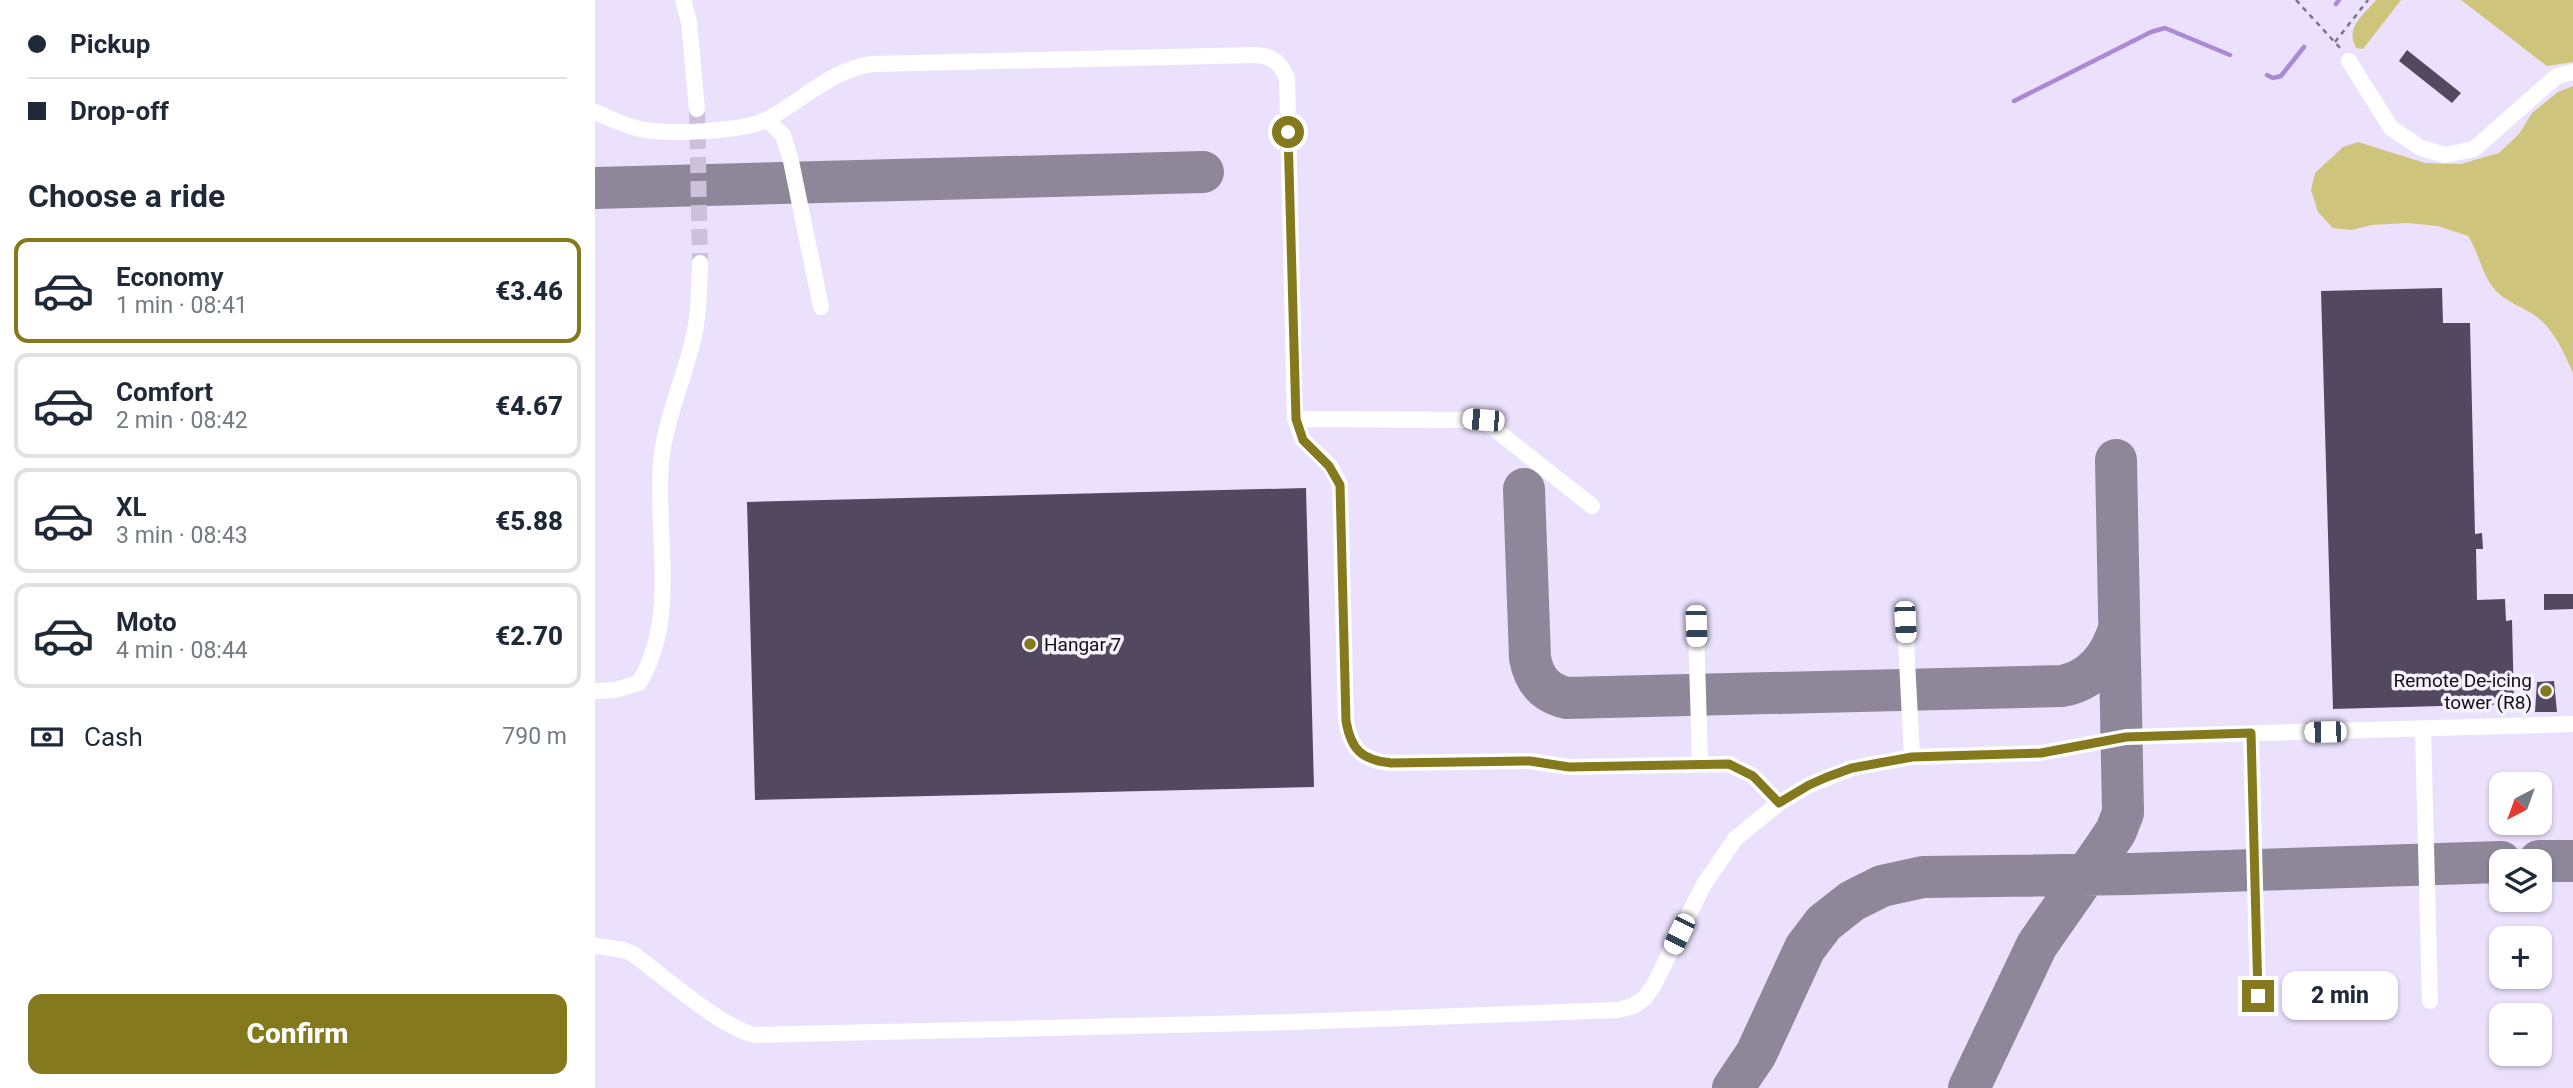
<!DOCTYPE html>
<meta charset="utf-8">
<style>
:root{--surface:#fff;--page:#f2f2f3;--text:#1f2937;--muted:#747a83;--line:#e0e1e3;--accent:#84791d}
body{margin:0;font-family:Roboto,sans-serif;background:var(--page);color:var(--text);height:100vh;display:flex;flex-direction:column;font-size:26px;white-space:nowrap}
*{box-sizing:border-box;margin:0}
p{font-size:23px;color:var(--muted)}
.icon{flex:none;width:38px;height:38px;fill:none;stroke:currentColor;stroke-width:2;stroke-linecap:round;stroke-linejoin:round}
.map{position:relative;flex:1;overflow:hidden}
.sheet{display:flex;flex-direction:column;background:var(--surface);width:595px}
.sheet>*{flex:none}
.hud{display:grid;align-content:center;height:154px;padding:0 28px;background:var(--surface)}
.needle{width:46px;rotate:221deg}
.fabs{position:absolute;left:1894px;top:772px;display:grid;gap:14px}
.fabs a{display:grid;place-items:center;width:63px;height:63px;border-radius:14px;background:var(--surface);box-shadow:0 2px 5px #0004;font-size:35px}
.end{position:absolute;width:32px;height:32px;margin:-16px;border:9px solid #84791d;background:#fff;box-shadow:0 0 0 4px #fff}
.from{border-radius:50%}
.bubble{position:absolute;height:49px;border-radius:14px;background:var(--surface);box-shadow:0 2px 5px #0004;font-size:23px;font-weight:800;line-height:49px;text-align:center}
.car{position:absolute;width:21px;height:42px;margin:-21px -10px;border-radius:9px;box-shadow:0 0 5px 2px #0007;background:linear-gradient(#fff 24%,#345 0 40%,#fff 0 76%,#345 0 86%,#fff 0)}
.hud b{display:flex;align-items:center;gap:24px;height:66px;font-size:26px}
.hud b+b{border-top:2px solid var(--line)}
.hud i{width:18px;height:18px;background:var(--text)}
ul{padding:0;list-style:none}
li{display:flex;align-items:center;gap:21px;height:105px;margin:0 14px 10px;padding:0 14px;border:4px solid var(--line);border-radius:14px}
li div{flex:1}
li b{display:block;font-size:26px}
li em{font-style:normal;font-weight:800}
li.active{border-color:var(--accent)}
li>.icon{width:63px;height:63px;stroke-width:1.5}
h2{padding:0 28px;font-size:32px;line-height:84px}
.pay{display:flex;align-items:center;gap:18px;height:77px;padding:0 28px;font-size:26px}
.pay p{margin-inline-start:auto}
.button{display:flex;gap:14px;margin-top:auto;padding:14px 28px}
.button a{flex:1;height:80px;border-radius:14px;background:var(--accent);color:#fff;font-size:28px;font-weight:800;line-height:80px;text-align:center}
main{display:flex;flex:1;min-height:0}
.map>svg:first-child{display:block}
.green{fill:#cec47b}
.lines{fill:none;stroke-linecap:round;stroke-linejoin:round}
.stream{stroke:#a98bd4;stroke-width:4.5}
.taxiway{stroke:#8e879a;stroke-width:42}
.building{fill:#524960}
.minor-tunnel{stroke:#cbc1da;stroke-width:16;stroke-dasharray:16 8;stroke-linecap:butt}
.path{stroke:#7c7588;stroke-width:2.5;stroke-dasharray:5 5;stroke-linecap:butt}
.minor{stroke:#fff;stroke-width:16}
.route{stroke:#84791d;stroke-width:9}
.poi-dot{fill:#84791d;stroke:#f6f2fd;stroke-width:2.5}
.labels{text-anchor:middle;stroke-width:7;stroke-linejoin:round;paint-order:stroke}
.poi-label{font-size:19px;fill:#110e17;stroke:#f6f2fd;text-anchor:start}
</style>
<main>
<section class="sheet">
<div class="hud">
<b><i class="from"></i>Pickup</b>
<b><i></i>Drop-off</b>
</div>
<h2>Choose a ride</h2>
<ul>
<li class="active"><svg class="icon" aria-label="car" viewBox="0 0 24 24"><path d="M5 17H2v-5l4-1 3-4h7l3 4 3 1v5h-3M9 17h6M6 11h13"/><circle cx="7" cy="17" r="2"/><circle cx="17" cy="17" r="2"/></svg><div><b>Economy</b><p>1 min · 08:41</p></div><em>€3.46</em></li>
<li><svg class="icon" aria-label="car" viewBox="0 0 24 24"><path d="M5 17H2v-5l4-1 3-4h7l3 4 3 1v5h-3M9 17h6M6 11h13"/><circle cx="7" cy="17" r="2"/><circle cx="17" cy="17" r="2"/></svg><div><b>Comfort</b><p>2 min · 08:42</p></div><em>€4.67</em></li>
<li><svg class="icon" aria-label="car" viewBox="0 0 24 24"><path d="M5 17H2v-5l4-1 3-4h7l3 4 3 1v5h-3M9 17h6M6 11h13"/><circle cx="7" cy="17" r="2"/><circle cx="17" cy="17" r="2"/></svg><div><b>XL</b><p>3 min · 08:43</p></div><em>€5.88</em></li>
<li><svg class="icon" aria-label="car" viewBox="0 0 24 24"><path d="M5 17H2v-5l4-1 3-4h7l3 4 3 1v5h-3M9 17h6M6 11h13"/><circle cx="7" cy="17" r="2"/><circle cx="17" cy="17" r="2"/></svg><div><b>Moto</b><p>4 min · 08:44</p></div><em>€2.70</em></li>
</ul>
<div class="pay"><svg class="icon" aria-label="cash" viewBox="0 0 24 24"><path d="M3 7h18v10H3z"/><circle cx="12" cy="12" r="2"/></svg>Cash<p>790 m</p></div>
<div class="button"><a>Confirm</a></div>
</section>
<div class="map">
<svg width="1978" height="1088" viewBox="0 0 1978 1088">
<rect width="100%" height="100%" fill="#ece1fd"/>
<path class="green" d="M1781 0H1806L1768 49 1761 48C1750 27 1768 16 1781 0Z
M1866 0H1978V62L1952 66Z
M1978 86V373C1969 353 1960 331 1942 317 1929 307 1912 303 1900 290 1887 275 1884 253 1873 236L1843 226 1813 223 1777 225 1756 230 1738 228 1723 212 1716 190 1720 173 1748 147 1763 142 1830 163 1866 164 1904 153 1924 134 1937 113 1963 92Z"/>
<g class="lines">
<path class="stream" d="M1741 4 1744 0
M1672 75 1678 78 1686 76 1709 47
M1419 101 1556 32 1570 28 1635 55"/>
<path class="taxiway" d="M0 188 608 172
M929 489 935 658C939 680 950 693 972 698L1467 686C1498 680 1515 658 1524 629
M1944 861H1978
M1138 1088 1161 1054 1210 948 1229 923 1257 901 1287 886 1328 877 1536 874 1906 862
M1374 1088 1442 945 1511 846 1521 831 1528 813 1521 460"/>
</g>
<path class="building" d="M1812 50 1866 93 1857 103 1804 61Z
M1847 288 1848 323H1875L1880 534 1887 533 1888 549H1881L1882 600 1910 599 1911 621 1917 620 1919 704 1738 709 1726 291Z
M711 488 719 787 160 800 152 502Z
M1949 594H1978V609L1949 610Z
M1959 681 1962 712H1940L1942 682Z"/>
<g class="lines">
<path class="minor-tunnel" d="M102 109 105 263"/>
<path class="path" d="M1701 0 1746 49
M1740 42 1773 0"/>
<path class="minor" d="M88 0 94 22 102 109
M1754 61 1796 128 1826 148 1850 155 1879 149 1962 76 1978 72
M0 112C15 118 30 126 45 129 72 135 149 132 173 119 208 100 236 70 277 64L661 55C678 56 685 63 692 78L700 419 708 440 735 466 745 485 751 721C756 750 767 760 796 763L935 761 974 767 1134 764 1158 776 1184 803
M172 120 188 135 196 161 226 307
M700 419 888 420 997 506
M1310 622 1317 757
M1101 626 1105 763
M0 691 20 690 44 683C84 618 60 534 66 462 70 422 86 386 96 348 104 320 104 292 105 263
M1828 730 1835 1001
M1656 733 1663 996
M0 946 29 950 38 954C70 977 125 1027 160 1035L698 1022 1023 1010 1038 1006 1050 998 1060 983 1108 886 1140 839 1184 803 1214 785 1257 768 1317 757 1446 753 1531 737 1978 724"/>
</g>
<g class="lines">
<path class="route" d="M693 132 701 419 708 440 734 466 745 485 751 721C756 750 767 760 796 763L935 761 974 767 1134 764 1158 776 1184 803 1214 785 1232 777 1257 768 1317 757 1446 753 1531 737 1656 733 1663 996"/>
</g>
<g class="poi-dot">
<circle cx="435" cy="644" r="7"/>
<circle cx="1951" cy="691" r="7"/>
</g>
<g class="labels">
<g class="poi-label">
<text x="449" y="651">Hangar 7</text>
<text x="1937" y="687" text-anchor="end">Remote De-icing<tspan x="1937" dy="22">tower (R8)</tspan></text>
</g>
</g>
</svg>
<div class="fabs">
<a><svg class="needle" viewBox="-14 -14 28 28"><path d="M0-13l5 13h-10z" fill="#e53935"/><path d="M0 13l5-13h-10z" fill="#747a83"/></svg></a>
<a><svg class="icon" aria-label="layers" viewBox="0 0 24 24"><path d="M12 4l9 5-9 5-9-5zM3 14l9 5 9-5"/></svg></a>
<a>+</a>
<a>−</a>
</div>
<i class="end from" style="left:693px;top:132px"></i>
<i class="end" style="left:1663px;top:996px"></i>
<div class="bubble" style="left:1687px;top:971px;width:116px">2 min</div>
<i class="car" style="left:888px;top:420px;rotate:275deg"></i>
<i class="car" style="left:1310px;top:622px;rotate:177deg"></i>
<i class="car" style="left:1101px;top:626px;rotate:178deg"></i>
<i class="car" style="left:1730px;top:732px;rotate:269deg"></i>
<i class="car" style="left:1084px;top:934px;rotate:206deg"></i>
</div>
</main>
